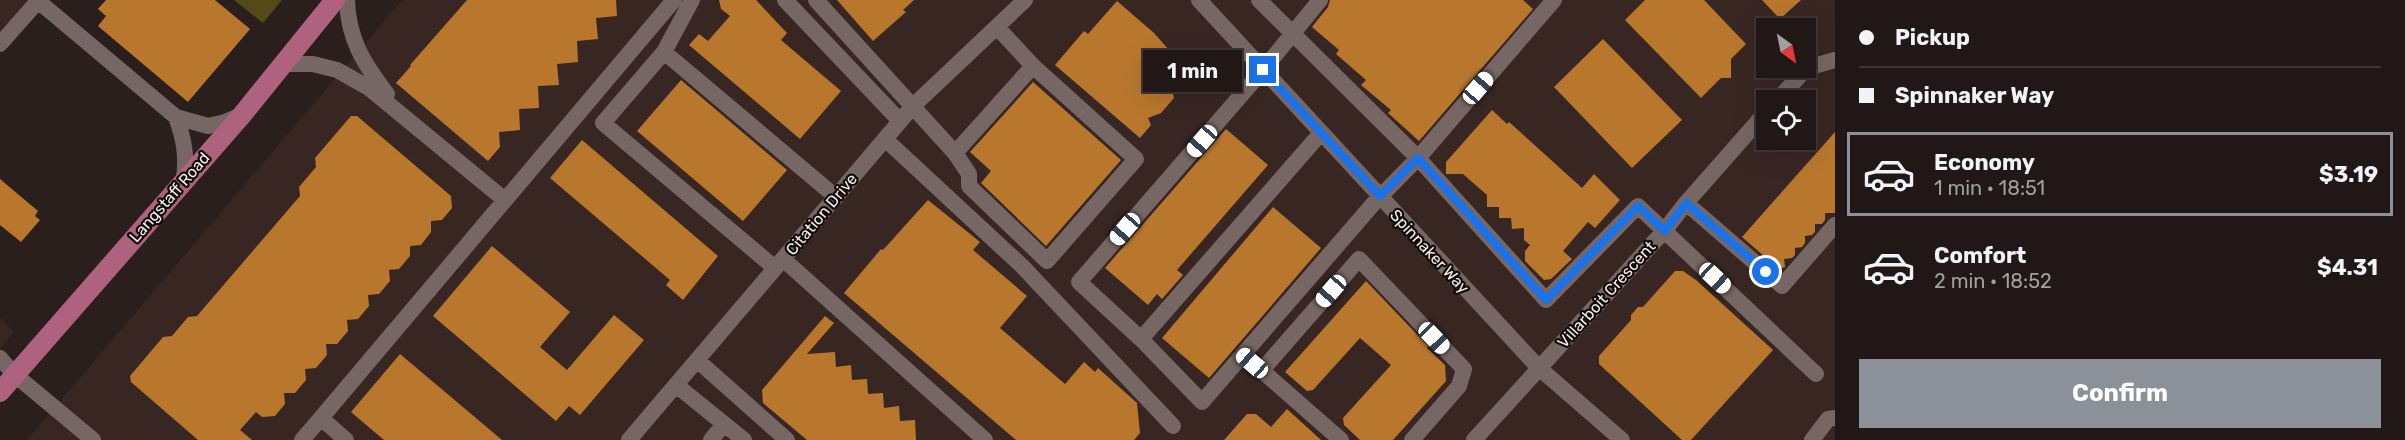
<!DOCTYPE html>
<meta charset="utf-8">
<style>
:root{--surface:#201716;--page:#2d2423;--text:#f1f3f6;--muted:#a29fa1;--line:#3d3635;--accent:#8c9099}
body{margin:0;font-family:Rubik,sans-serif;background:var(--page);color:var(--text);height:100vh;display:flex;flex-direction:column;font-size:22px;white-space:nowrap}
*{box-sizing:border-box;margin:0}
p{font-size:20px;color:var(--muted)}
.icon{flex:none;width:33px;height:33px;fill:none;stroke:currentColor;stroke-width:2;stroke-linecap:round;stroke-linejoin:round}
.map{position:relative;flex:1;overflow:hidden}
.drawer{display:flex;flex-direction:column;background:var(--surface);width:570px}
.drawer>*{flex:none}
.hud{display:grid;align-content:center;height:132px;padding:0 24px;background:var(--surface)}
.needle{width:39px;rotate:147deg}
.tools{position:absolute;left:1756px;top:18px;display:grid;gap:12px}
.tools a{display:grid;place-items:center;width:60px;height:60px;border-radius:0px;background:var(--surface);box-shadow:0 6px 24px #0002,0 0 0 2px var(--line);font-size:30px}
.end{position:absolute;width:27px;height:27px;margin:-14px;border:8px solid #1a73e8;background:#fff;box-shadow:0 0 0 3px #fff}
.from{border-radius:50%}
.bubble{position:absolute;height:42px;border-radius:0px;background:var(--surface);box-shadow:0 6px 24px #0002,0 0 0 2px var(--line);font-size:20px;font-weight:700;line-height:42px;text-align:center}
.car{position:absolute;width:18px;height:36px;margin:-18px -9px;border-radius:8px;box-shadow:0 0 4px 2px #0007;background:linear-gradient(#fff 24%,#345 0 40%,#fff 0 76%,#345 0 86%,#fff 0)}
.hud b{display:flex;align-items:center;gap:21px;height:57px;font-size:22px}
.hud b+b{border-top:2px solid var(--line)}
.hud i{width:15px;height:15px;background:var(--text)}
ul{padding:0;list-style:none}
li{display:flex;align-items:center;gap:18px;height:84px;margin:0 12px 9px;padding:0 12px;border:3px solid transparent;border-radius:0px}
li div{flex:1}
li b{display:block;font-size:22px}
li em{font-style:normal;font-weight:700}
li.current{border-color:var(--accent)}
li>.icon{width:54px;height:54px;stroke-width:1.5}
.action{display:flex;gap:12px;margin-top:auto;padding:12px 24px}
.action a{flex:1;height:69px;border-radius:0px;background:var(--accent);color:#fff;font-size:24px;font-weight:700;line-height:69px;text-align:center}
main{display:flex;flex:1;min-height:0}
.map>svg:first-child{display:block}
.built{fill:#382623;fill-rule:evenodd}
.green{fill:#534a18}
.building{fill:#b8772d}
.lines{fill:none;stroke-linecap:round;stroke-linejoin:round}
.minor{stroke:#766765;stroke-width:16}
.major{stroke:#af6280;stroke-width:20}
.route{stroke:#1a73e8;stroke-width:8}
.labels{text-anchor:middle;stroke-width:4.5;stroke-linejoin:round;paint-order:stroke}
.street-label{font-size:16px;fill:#f7eeed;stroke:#100a09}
</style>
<main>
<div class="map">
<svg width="1835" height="440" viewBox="0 0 1835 440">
<rect width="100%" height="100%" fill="#2b1f1d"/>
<path class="built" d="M0 0H34L0 39Z
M402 0H1835V440H27ZM1767 28H1806V68H1767ZM1767 100H1806V140H1767Z
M0 318 14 332 0 348Z"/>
<path class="green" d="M234 0H282L263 23Z"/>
<path class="building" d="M106 0H215L250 29 188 102 98 26 106 16 98 9Z
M467 0H616L617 16 596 18 598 39 577 41 578 62 557 64 559 85 538 86 539 108 519 109 520 130 499 132 500 147 488 161 396 83 411 66 410 65Z
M719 0H756L787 33 781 40 841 91 800 139 689 45 699 34 708 41 730 16 721 9Z
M837 0H914L903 10 906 12 873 41Z
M1330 0H1523L1533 9 1419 141 1388 113 1391 110 1361 85 1366 80 1336 54 1339 50 1312 27 1328 7Z
M1645 0H1704L1746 44 1731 59V78H1721L1701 98 1625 20Z
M1762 0H1801L1780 19Z
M1117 1 1154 33 1193 77 1185 86 1172 90 1174 98 1161 113 1148 118 1151 125 1140 138 1055 65 1084 31 1088 34Z
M1603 39 1682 120 1632 168 1554 87Z
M681 80 787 170 743 221 637 131Z
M1033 82 1121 160 1046 246 981 183 991 171 970 152Z
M1492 110 1507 124 1509 122 1582 188 1594 174 1620 200 1595 228 1588 222 1563 251 1572 259 1551 279 1544 280 1525 261V251L1530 245 1524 240V228L1512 229 1511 218H1499V207H1487V195L1463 174H1446V162Z
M351 116H357L451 196 452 208 442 220 431 221V232L421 245 410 246V256L399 269 389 270 390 281 379 294 368 295 369 306 358 319 347 320 348 331 337 344H326L327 355 316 368 305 369 306 380 295 393H284L285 404 275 416 262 417 256 412 240 430 252 440H198L131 382 130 376 163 337 172 336 188 317 197 316 300 196 299 187 316 167 315 158Z
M1226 129 1268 165 1177 270 1183 275 1162 299 1157 294 1148 305 1105 268Z
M1835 132V213H1825V220L1822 224H1815V232L1812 235 1805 236V243L1802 247 1795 248V255L1792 258 1784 259 1785 267 1779 269 1742 237Z
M582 140 718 256 683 300 666 285 670 280 550 178Z
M0 179 38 211 35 216 40 220 21 242 0 225Z
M928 200 980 242 973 250 1027 296 1000 328 1065 384 1084 362 1095 372 1098 368 1137 403 1140 433 1134 440H1016L844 293 881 249 883 250Z
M1273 207 1321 248 1209 378 1162 338Z
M492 246 570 312 540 347 567 370 614 315 644 340 580 415 569 406 556 421 433 316Z
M1675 271H1683L1696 280 1773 350 1691 440H1682L1599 364V356L1631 320V315L1638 307H1643Z
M1366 281 1428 346 1427 348 1445 365 1446 381 1393 440H1360L1344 425 1343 418 1391 365 1360 338 1313 390 1307 391 1285 372Z
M825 316 834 323 807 354 835 352 836 367 851 365 852 380 867 379 868 394 883 393 884 408 899 406 900 421 915 420 916 440H807L763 403 762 390Z
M400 354 502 440H384L351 412Z
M1287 409 1321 440H1224L1247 414H1256L1271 427Z"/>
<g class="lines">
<path class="minor" d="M347 0C348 39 364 64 387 94
M785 0 900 121
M816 0 955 153 1033 66 997 27
M1199 0 1539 368 1622 440
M1259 0 1418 158 1546 300 1638 206 1816 374
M1320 0 1263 70 1079 282 1141 339 1202 402 1374 203 1418 158 1554 0
M38 1 176 117 208 126 225 122 242 115
M0 44 39 0
M664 52 692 0
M282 64H313L337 70 369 88 505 200
M1777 100 1807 68 1835 60
M176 117C184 139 187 155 184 178
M885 139 1022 266 1173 426
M955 153 969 174V186L1047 261 1136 159 1033 66
M1686 203 1782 286 1835 225
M783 259 985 440
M775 268 603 123 664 52 836 197
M1141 339 1321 133
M0 358 14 374 93 440
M697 360 787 440
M1254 364 1341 440
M1262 370 1359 259 1464 369 1459 386 1412 440
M676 385 744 440
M321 418 674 0
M302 440 321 418 346 440
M629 440 913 106 1025 0
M711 440 724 424
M1474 440 1664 231 1686 203 1767 111
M1812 440 1828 419 1835 418"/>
<path class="major" d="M0 392 242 115 335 0"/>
</g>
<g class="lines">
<path class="route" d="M1263 70 1380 196 1418 158 1546 300 1638 206 1665 231 1686 203 1766 272"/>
</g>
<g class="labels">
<g class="street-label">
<text transform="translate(169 197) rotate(-49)" y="6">Langstaff Road</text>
<text transform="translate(821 214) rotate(-50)" y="6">Citation Drive</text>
<text transform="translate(1430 251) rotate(47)" y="6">Spinnaker Way</text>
<text transform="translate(1606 294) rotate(-48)" y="6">Villarboit Crescent</text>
</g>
</g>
</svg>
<div class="tools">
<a><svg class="needle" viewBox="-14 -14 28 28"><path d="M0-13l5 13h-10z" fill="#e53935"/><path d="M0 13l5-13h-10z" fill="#a29fa1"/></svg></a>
<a><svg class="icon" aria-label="locate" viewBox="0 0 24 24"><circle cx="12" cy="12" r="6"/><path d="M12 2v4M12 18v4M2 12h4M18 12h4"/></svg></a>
</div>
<i class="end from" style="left:1766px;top:272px"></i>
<i class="end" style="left:1263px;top:70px"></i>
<div class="bubble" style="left:1143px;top:50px;width:99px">1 min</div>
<i class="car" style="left:1478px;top:88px;rotate:41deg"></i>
<i class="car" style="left:1202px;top:141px;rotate:221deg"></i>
<i class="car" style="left:1125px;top:229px;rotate:221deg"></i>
<i class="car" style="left:1715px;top:278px;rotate:133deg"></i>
<i class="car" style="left:1331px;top:291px;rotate:221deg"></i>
<i class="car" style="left:1434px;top:338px;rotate:136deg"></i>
<i class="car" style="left:1252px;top:363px;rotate:311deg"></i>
</div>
<section class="drawer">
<div class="hud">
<b><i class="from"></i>Pickup</b>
<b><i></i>Spinnaker Way</b>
</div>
<ul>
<li class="current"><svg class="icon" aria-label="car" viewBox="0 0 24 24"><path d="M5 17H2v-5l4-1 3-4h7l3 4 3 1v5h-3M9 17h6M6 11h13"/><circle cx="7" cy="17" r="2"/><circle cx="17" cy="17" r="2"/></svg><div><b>Economy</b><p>1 min · 18:51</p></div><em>$3.19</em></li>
<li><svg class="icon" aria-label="car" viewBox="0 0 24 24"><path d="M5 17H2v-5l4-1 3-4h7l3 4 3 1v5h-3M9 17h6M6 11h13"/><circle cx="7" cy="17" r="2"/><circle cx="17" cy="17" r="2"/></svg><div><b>Comfort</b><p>2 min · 18:52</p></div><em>$4.31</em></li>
</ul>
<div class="action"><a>Confirm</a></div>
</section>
</main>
